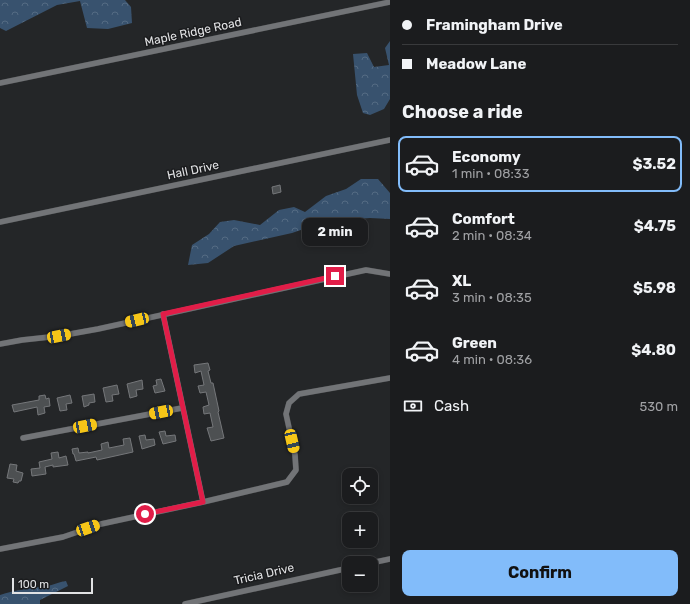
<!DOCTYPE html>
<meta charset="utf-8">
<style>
:root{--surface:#1b1c1e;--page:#28292b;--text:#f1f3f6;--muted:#a0a1a4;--line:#393a3c;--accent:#82bcfa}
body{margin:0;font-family:Rubik,sans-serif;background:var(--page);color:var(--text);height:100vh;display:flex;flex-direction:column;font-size:15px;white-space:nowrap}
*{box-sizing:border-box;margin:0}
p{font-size:13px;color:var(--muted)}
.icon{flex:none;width:22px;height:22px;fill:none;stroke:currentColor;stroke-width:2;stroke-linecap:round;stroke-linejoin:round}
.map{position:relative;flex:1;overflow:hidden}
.details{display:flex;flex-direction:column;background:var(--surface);width:300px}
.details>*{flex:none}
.top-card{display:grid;align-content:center;height:88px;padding:0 12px;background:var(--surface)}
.buttons{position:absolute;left:342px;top:468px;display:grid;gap:8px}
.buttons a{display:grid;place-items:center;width:36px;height:36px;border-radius:8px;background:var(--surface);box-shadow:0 2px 6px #0003,0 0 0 1px var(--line);font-size:20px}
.scale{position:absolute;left:12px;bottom:10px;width:81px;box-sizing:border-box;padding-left:4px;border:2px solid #e1e2e4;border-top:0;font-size:11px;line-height:14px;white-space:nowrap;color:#e1e2e4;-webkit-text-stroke:3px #1b1c1e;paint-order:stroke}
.end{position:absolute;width:18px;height:18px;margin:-9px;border:5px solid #e11d48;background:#fff;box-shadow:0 0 0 2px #fff}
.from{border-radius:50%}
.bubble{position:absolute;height:28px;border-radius:8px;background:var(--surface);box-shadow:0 2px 6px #0003,0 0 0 1px var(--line);font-size:13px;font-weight:700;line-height:28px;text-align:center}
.car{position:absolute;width:12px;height:24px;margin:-12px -6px;border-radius:5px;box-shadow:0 0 3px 1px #0007;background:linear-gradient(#f5c518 24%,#345 0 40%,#f5c518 0 76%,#345 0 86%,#f5c518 0)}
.top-card b{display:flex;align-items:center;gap:14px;height:38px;font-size:15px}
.top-card b+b{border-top:1px solid var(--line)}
.top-card i{width:10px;height:10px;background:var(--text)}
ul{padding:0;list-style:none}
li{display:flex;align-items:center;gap:12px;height:56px;margin:0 8px 6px;padding:0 4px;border:2px solid transparent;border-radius:8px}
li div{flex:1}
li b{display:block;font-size:15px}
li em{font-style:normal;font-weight:700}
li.on{border-color:var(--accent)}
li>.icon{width:36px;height:36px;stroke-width:1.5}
h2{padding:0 12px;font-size:18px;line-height:48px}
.pay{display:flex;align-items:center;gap:10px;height:44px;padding:0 12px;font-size:15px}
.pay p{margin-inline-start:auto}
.cta{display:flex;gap:8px;margin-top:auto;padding:8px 12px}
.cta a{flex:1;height:46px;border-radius:8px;background:var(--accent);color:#111;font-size:16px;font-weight:700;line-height:46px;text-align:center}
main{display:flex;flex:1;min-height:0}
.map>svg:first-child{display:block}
.forest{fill:url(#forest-crowns)}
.building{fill:#4d5052;stroke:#75777a}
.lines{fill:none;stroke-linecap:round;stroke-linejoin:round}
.minor-casing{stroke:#404244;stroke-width:6}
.minor{stroke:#727477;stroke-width:5.5}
.route{stroke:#e11d48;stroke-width:5}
.labels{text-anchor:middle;stroke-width:3;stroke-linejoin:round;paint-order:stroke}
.street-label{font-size:12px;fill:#e1e2e4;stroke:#1b1c1e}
</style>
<main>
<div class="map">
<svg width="390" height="604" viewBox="0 0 390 604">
<defs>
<pattern id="forest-crowns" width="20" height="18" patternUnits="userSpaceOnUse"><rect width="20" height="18" fill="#38526e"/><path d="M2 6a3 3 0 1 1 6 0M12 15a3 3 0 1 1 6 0" fill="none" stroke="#546b83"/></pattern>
</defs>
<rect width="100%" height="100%" fill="#242628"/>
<path class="forest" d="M0 0H125L131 7 132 23 108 29 87 28 80 1 57 5 6 31 0 28Z
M390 41V99L384 109 370 115 363 113 357 95 353 54 367 53 374 67 389 65 385 48Z
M361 179H378L390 193V219L370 218 327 221 292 233 234 246 208 263 188 265 192 245 209 234 220 222 234 220 260 225 279 210 294 207 305 212 326 196 346 189Z
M66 581 68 586 40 600V604H0V595C15 590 31 588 47 586 53 585 59 582 66 581Z"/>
<path class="building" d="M280 185 281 192 273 194 272 187Z
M208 363 210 370 208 371 211 383H213L219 411 218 412 224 438 211 441 207 428 213 427 210 413 204 414 203 407 209 405 206 392 200 393 198 386 204 385 201 371 195 373 194 365Z
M161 379 165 391 155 393 153 386 157 385 156 380Z
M142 380 143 389 136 390 137 396 130 398 127 384Z
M117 385 119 394 112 395 113 401 106 402 103 388Z
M94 394 95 402 89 403V405L84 407 82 396Z
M45 395 46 399 49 398 50 406 44 407 45 413 38 415 37 407 14 412 12 405 39 400V396Z
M70 395 72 403 66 404 67 410 60 411 57 398Z
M165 431 166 436 175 435 176 441 163 444 159 432Z
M145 435 146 440 154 439 155 445 142 449 139 436Z
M130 438 133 452 97 460 96 457 76 461 74 454H73L72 449 78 448 79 453 88 452V453L102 450 101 444 108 442 109 448 124 445 123 439Z
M58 452 59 458 66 456 68 465 53 467V465L45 467 46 474 32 476 31 469 40 468 39 462 52 459 51 453Z
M10 464 17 465 16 471 23 473 21 481H19L18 483 13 482 14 479 7 478Z"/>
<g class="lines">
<defs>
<path id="minor" d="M0 83 390 2
M0 222 390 140
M163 314 203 502
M0 344 22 340 59 336 98 329 366 270 390 274
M23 438 182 408
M0 549 63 537 101 524 203 502 287 482 296 470 295 455 286 414 289 403 299 394 390 378
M371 563 390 559
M185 604 349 568"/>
</defs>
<use href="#minor" class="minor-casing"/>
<use href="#minor" class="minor"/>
</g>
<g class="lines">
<path class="route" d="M145 514 203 502 163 314 335 276"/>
</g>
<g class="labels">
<g class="street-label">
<text transform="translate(193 32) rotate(-12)" y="4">Maple Ridge Road</text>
<text transform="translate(193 170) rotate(-12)" y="4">Hall Drive</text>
<text transform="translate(264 574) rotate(-13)" y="4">Tricia Drive</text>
</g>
</g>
</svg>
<div class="buttons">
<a><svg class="icon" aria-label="locate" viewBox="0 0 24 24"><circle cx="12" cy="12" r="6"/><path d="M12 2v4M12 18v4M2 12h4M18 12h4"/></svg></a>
<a>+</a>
<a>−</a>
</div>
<div class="scale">100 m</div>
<i class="end from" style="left:145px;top:514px"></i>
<i class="end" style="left:335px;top:276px"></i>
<div class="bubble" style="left:302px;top:218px;width:66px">2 min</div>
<i class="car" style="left:137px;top:320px;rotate:257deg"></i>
<i class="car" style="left:59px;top:336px;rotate:79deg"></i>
<i class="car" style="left:161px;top:412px;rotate:259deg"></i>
<i class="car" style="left:85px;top:426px;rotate:79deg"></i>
<i class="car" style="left:292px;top:441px;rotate:167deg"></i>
<i class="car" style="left:88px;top:528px;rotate:71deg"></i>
</div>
<section class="details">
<div class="top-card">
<b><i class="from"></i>Framingham Drive</b>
<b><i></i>Meadow Lane</b>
</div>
<h2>Choose a ride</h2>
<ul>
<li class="on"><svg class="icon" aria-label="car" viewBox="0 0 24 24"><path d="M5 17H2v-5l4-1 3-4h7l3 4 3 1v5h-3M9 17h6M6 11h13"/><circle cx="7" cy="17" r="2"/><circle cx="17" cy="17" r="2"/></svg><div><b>Economy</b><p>1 min · 08:33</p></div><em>$3.52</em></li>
<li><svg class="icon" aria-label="car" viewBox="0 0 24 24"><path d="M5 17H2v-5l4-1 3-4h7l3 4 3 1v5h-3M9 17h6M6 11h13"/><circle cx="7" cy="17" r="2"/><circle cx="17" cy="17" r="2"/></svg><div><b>Comfort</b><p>2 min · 08:34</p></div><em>$4.75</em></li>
<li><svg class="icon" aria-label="car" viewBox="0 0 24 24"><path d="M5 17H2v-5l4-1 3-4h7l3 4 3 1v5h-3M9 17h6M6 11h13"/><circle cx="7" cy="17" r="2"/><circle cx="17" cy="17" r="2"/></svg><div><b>XL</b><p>3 min · 08:35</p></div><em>$5.98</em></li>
<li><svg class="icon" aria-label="car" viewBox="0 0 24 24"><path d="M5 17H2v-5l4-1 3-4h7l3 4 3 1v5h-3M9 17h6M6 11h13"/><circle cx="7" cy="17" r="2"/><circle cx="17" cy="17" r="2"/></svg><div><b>Green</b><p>4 min · 08:36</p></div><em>$4.80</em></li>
</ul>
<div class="pay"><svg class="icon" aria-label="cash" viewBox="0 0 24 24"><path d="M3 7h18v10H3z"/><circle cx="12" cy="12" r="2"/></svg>Cash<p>530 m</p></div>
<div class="cta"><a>Confirm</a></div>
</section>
</main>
